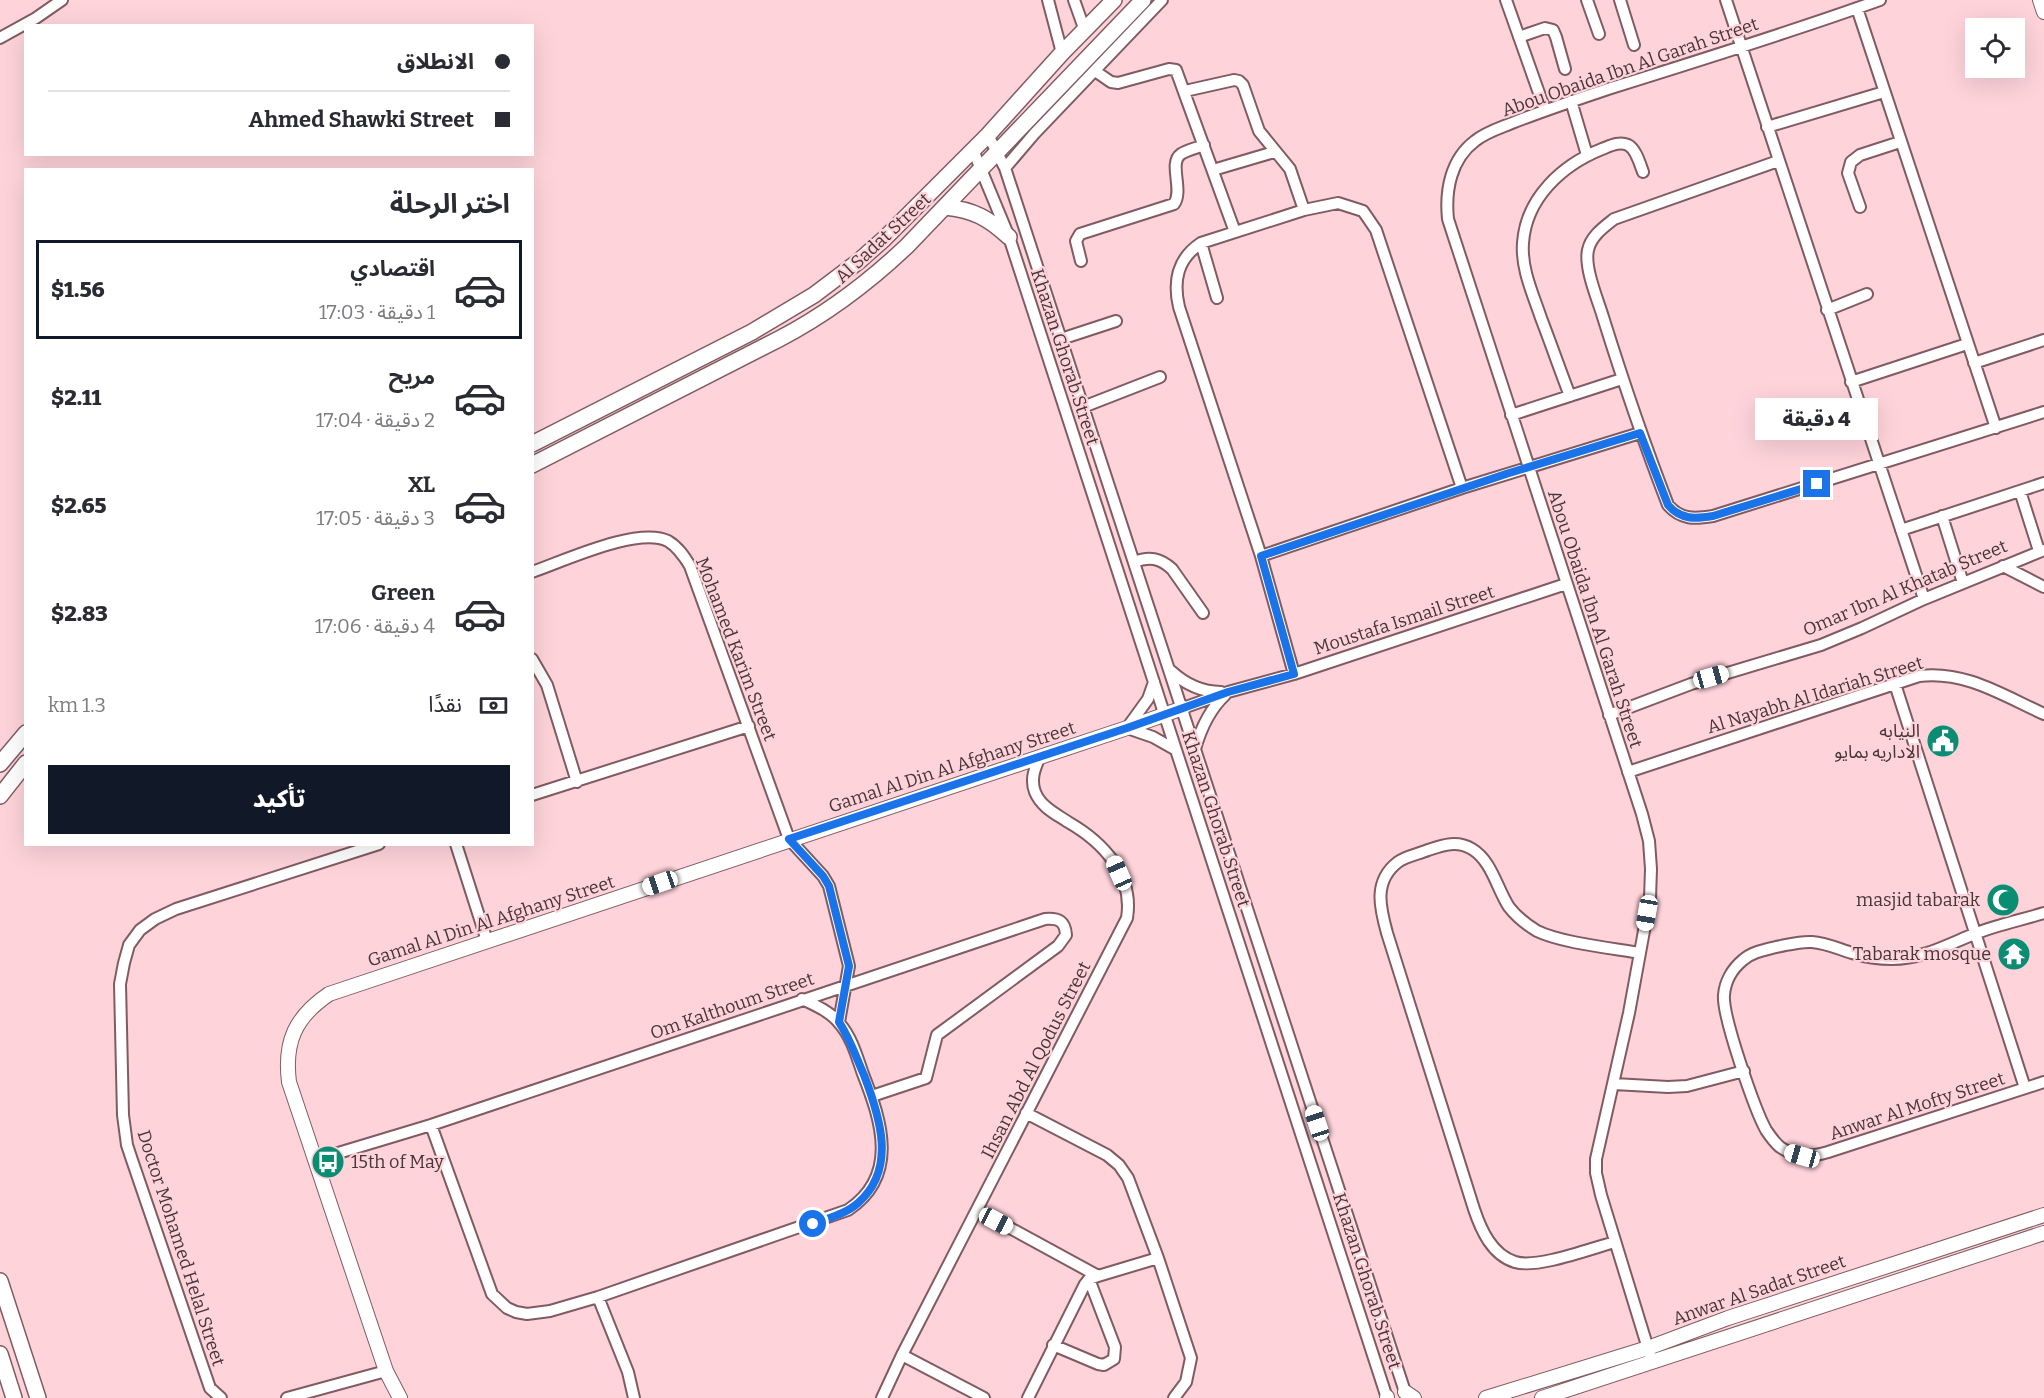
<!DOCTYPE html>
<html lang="ar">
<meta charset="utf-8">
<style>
:root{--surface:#fff;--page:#f2f2f3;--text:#2b2b33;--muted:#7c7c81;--line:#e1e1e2;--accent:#111827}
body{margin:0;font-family:Bitter,"Noto Sans Arabic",serif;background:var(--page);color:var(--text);direction:rtl;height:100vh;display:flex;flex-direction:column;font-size:22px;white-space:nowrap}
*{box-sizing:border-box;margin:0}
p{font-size:20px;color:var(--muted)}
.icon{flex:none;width:33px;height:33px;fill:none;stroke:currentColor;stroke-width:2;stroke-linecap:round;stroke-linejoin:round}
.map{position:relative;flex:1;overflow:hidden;direction:ltr}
.sheet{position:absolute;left:24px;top:168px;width:510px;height:678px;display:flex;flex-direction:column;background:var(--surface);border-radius:0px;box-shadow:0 6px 24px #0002;direction:rtl}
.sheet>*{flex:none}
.banner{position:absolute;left:24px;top:24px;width:510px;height:132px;border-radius:0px;box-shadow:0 6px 24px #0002;direction:rtl;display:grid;align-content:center;height:132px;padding:0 24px;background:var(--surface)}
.controls{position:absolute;left:1965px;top:18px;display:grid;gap:12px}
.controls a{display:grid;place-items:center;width:60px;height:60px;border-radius:0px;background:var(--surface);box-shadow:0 6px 24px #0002;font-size:30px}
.end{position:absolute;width:27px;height:27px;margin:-14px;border:8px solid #1a73e8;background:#fff;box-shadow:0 0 0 3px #fff}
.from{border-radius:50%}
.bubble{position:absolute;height:42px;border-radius:0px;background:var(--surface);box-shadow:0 6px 24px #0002;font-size:20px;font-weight:800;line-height:42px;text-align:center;direction:rtl}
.car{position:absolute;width:18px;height:36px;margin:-18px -9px;border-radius:8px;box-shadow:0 0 4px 2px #0007;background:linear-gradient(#fff 24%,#345 0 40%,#fff 0 76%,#345 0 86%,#fff 0)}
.banner b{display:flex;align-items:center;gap:21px;height:57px;font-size:22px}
.banner b+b{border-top:2px solid var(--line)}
.banner i{width:15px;height:15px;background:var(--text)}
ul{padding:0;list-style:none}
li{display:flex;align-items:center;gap:18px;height:99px;margin:0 12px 9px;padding:0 12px;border:3px solid transparent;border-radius:0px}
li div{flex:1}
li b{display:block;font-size:22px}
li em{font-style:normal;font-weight:800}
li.active{border-color:var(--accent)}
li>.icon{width:54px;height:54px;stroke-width:1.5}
h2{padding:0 24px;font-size:27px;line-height:72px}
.pay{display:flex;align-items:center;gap:15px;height:66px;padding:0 24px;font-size:22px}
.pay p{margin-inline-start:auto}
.cta{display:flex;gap:12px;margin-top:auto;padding:12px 24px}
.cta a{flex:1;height:69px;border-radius:0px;background:var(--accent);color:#fff;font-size:24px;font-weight:800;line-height:69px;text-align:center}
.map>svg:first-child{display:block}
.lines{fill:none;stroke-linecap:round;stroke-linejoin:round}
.minor-casing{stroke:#805b61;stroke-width:14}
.tertiary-casing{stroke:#805b61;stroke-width:16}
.secondary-casing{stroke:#805b61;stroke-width:18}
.minor{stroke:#fff;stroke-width:10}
.tertiary{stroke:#fff;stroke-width:14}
.secondary{stroke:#fff;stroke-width:15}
.route{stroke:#1a73e8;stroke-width:8}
.labels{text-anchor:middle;stroke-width:4.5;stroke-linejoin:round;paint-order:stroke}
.street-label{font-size:18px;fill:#473639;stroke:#fed3da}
.poi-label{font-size:18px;fill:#473639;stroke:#fed3da;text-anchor:end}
</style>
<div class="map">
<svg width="2044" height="1398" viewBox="0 0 2044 1398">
<rect width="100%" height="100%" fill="#fed3da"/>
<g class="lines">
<defs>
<path id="minor" d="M1048 0 1062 53
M1074 0 1085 31
M1506 0 1545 110
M1587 0 1599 34
M1620 0 1634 45
M1726 0 1924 599
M1857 8 1996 428
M1519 37 1545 28 1553 30 1556 37 1565 69
M0 38 36 18 62 0
M1095 71 1111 82 1118 83 1169 69 1176 70 1235 232
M1185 91 1234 80 1239 81 1243 85 1259 131 1290 169 1304 210
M1571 101 1587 155
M1767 127 1884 92
M988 135 1005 168 1407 1398
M973 150 1009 237 1387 1398
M1778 161 1614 219C1604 227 1591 236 1588 250 1584 268 1598 300 1603 317 1623 381 1644 443 1668 505 1681 520 1695 519 1713 516L2044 412
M1005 168 1034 134 1162 0
M1213 170 1274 152
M1860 207 1848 173 1851 162 1860 155 1900 142
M1201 243 1217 298
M1081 261 1076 241 1080 234 1174 204C1184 190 1168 163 1181 154 1187 150 1197 148 1204 145
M1827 310 1867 294
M1061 339 1116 321
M1974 363 2044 340
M1851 382 1967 344
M1570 396C1560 370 1551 344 1541 318 1533 294 1521 269 1523 243 1526 198 1562 165 1602 149 1610 146 1619 141 1628 145 1636 149 1640 164 1643 172
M1083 407 1160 377
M1511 415 1622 379
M2020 491 2039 551
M1942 516 1963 583
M1901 530 2044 483
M1261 556 1462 488 1640 433
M1134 562C1149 556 1160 558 1172 569L1203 613
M2003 566 2044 587
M532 572C564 561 638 526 668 541 678 547 684 556 690 566L789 839 823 876 829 886 849 966 839 1022
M532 659 547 685 577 782
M1171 671C1185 684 1202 692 1221 692
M1294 674 1261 556 1179 307C1173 281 1177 259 1201 243L1304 210 1338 203 1363 211 1376 230 1462 488
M1154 682 1148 699 1127 728 1153 737 1176 750
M1895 684 2025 1088
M1183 708 1228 692 1294 674 1566 584
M1609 715 1691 684 1821 645 1862 628 1924 599 2044 550
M1195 749C1201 728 1209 710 1225 695
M1628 772 1919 676C1965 670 2004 696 2044 714
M532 795 749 726
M456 844 487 941
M2044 913C2021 920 1997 925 1974 934 1947 945 1922 959 1892 959 1879 959 1865 957 1852 953 1839 949 1826 943 1812 942 1800 941 1788 945 1776 947 1764 950 1752 952 1743 960 1732 969 1725 982 1724 995 1722 1016 1755 1110 1766 1130 1770 1136 1774 1142 1780 1147 1796 1158 1811 1157 1828 1152L2044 1082
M1614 1084 1668 1087 1687 1086 1744 1071
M1026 1113 1107 1155 1119 1165 1128 1178 1158 1258 1191 1358 1186 1382 1174 1398
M431 1125 492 1294 507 1308 516 1312 527 1314 550 1311 598 1297 848 1210C899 1176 882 1122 863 1074 857 1057 852 1038 840 1024 831 1012 815 1005 802 999
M315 1160 431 1125 1045 919C1059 918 1065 921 1066 935L1058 946 937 1035 926 1078 872 1096
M977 1210 1098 1276
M1615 1242C1592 1248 1537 1269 1515 1262 1492 1255 1481 1230 1474 1209L1387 933C1380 908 1373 881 1398 862 1406 856 1419 854 1428 850 1443 845 1457 840 1472 849 1492 861 1497 889 1509 907 1516 916 1527 925 1537 931 1562 943 1611 948 1640 953
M598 1297 628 1372 634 1398
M1053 1345 1098 1364 1104 1365 1114 1359 1115 1347 1089 1279
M902 1355 984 1398
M1650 1355 1601 1195 1596 1173V1159L1629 1013 1650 898 1651 869 1649 841 1642 814 1448 219C1445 190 1451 159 1475 141 1486 132 1500 128 1512 123 1545 110 1578 99 1611 88 1701 60 1791 32 1880 0
M221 1398 210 1388 132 1160 127 1145 123 1115 120 984 124 963 129 945 140 930 155 919 176 909 379 844
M287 1398 386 1371
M882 1398 902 1355 1127 918C1134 875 1103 842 1068 822 1056 814 1041 807 1035 792 1030 779 1035 768 1040 756
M1028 1398 1085 1284 1089 1279 1098 1276 1158 1258"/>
<path id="tertiary" d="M2040 0 2044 12
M1405 1392 1414 1398
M400 1398 386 1371 289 1082C284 1042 295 1017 329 994L1127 728 1183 708
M1387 1398V1397
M1486 1398 1648 1348 1728 1318 2044 1215
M1542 1398 2044 1233"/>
<path id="secondary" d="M945 207C974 210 988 218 1009 237
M532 444 752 332 814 295 859 261 884 239 988 135 1062 53 1114 0
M532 465 779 339C827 314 868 283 907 246L1143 0
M0 764 26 733
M0 796 26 763
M0 1281 38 1398
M0 1354 14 1398"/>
</defs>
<use href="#minor" class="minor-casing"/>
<use href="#tertiary" class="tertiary-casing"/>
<use href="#secondary" class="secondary-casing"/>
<use href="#minor" class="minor"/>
<use href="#tertiary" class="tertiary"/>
<use href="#secondary" class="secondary"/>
</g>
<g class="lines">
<path class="route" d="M813 1224C828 1218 846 1214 858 1203 897 1169 880 1117 864 1075 856 1057 850 1039 839 1022L849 966 829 886 823 876 789 839 1127 728 1228 692 1294 674 1261 556 1506 474 1640 433 1668 505C1681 520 1695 519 1713 516L1817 484"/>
</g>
<defs>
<symbol id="civic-disc" viewBox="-11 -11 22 22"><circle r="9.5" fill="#0b8d74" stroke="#fed3da"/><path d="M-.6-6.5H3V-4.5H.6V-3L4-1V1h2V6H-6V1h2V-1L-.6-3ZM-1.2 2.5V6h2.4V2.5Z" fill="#fff"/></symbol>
<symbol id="mosque-disc" viewBox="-11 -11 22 22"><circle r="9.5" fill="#0b8d74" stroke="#fed3da"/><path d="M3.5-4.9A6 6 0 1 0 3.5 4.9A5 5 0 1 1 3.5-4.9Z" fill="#fff"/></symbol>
<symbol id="temple-disc" viewBox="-11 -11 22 22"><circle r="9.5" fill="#0b8d74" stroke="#fed3da"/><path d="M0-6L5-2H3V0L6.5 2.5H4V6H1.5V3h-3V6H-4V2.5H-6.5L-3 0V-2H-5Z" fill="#fff"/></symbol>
<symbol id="bus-disc" viewBox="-11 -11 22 22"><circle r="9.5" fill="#0b8d74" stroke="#fed3da"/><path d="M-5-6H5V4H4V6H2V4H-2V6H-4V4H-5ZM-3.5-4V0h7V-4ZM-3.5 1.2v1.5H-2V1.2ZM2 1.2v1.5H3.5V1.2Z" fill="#fff"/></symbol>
</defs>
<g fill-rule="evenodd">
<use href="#civic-disc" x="1924" y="722" width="38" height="38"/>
<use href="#mosque-disc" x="1984" y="881" width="38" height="38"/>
<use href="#temple-disc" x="1995" y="935" width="38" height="38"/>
<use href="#bus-disc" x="309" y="1143" width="38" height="38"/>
</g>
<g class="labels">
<g class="street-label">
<text transform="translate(1630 67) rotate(-19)" y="6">Abou Obaida Ibn Al Garah Street</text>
<text transform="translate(883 238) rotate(-43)" y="6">Al Sadat Street</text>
<text transform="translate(1065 357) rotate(72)" y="6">Khazan Ghorab Street</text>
<text transform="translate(1905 588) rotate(-23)" y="6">Omar Ibn Al Khatab Street</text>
<text transform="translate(1595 619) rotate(72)" y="6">Abou Obaida Ibn Al Garah Street</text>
<text transform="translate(1404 620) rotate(-18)" y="6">Moustafa Ismail Street</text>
<text transform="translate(736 649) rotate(69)" y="6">Mohamed Karim Street</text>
<text transform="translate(1815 695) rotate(-17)" y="6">Al Nayabh Al Idariah Street</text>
<text transform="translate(952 767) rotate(-18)" y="6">Gamal Al Din Al Afghany Street</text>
<text transform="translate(1216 819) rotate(72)" y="6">Khazan Ghorab Street</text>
<text transform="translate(491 921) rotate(-18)" y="6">Gamal Al Din Al Afghany Street</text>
<text transform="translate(732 1006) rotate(-19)" y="6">Om Kalthoum Street</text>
<text transform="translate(1036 1060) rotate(-63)" y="6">Ihsan Abd Al Qodus Street</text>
<text transform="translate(1917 1106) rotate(-18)" y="6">Anwar Al Mofty Street</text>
<text transform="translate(181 1248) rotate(72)" y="6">Doctor Mohamed Helal Street</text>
<text transform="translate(1367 1281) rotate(72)" y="6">Khazan Ghorab Street</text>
<text transform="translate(1759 1290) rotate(-19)" y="6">Anwar Al Sadat Street</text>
</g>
<g class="poi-label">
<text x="1920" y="737">النيابه<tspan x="1920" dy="21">الاداريه بمايو</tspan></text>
<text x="1980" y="906">masjid tabarak</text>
<text x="1991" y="960">Tabarak mosque</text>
<text x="351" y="1168" text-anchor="start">15th of May</text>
</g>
</g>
</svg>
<div class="controls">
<a><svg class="icon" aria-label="locate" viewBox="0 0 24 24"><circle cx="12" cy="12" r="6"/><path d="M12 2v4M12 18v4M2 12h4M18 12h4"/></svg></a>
</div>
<i class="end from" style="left:813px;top:1224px"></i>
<i class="end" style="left:1817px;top:484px"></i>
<div class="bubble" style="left:1755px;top:398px;width:123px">4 دقيقة</div>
<i class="car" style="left:1711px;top:677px;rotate:74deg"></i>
<i class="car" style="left:1119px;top:873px;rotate:336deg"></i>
<i class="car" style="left:660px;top:883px;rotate:251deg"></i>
<i class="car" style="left:1647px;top:913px;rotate:190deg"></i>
<i class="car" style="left:1317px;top:1123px;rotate:342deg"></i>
<i class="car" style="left:1802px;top:1156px;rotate:286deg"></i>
<i class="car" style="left:996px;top:1221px;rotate:118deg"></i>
<div class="banner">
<b><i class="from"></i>الانطلاق</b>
<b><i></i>Ahmed Shawki Street</b>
</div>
<section class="sheet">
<h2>اختر الرحلة</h2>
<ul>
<li class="active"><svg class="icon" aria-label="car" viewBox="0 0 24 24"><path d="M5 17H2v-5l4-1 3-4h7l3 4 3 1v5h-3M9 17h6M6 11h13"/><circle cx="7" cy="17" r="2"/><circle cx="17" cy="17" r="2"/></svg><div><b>اقتصادي</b><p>1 دقيقة · 17:03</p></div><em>$1.56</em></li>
<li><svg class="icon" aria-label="car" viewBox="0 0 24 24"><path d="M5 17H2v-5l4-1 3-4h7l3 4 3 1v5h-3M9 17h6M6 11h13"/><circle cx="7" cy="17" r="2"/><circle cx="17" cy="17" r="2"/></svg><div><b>مريح</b><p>2 دقيقة · 17:04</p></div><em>$2.11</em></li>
<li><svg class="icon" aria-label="car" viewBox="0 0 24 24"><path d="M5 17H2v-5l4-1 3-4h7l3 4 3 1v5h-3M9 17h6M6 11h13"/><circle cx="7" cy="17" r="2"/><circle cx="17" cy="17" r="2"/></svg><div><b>XL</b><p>3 دقيقة · 17:05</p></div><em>$2.65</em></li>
<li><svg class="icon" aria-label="car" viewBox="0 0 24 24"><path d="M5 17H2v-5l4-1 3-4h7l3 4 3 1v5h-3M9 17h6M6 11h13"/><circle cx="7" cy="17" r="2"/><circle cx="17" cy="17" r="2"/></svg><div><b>Green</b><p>4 دقيقة · 17:06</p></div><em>$2.83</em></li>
</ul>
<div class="pay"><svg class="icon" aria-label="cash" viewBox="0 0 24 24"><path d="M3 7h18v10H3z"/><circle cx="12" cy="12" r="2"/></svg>نقدًا<p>1.3 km</p></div>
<div class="cta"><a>تأكيد</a></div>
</section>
</div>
